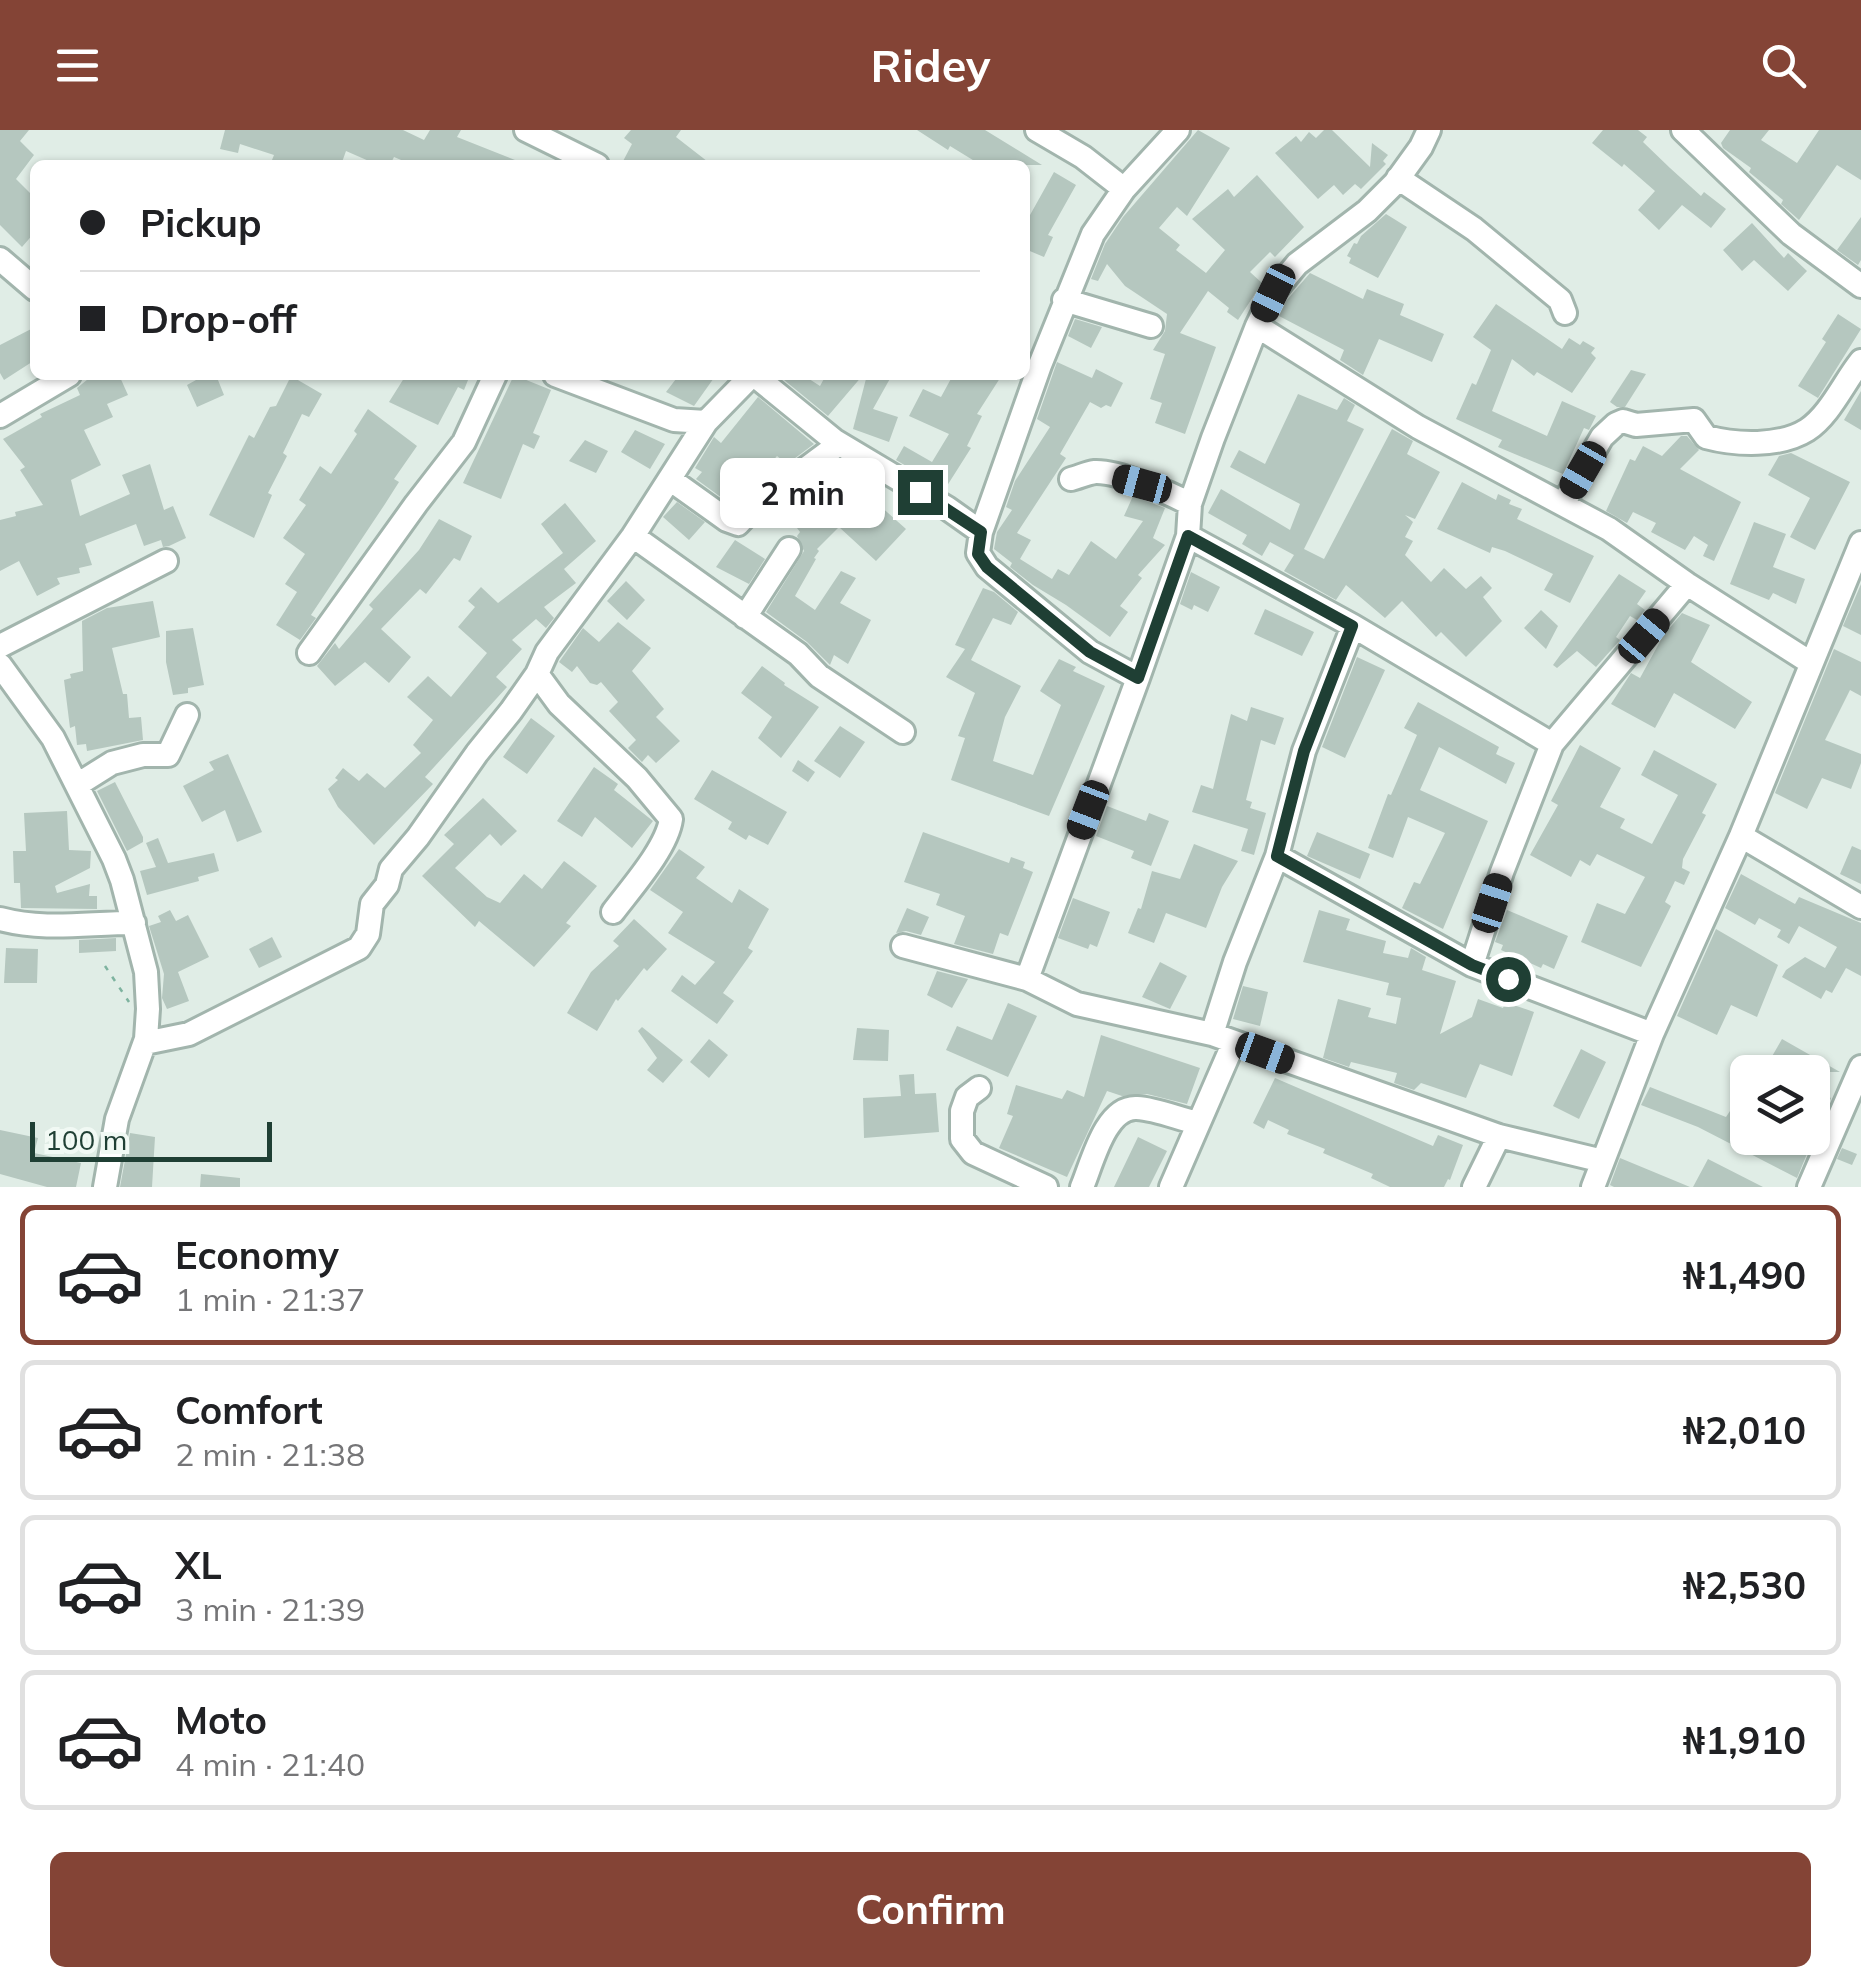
<!DOCTYPE html>
<meta charset="utf-8">
<style>
:root{--surface:#fff;--page:#f6f6f6;--text:#202124;--muted:#757577;--line:#e0e0e0;--accent:#844436}
body{margin:0;font-family:Mulish,sans-serif;background:var(--page);color:var(--text);height:100vh;display:flex;flex-direction:column;font-size:38px;white-space:nowrap}
*{box-sizing:border-box;margin:0}
p{font-size:32px;color:var(--muted)}
.icon{flex:none;width:55px;height:55px;fill:none;stroke:currentColor;stroke-width:2;stroke-linecap:round;stroke-linejoin:round}
.map{position:relative;height:1057px;overflow:hidden}
.details{display:flex;flex-direction:column;background:var(--surface);flex:1}
.details>*{flex:none}
.banner{position:absolute;left:30px;top:30px;width:1000px;height:220px;border-radius:15px;box-shadow:0 2px 8px #0004;display:grid;align-content:center;height:220px;padding:0 50px;background:var(--surface)}
.controls{position:absolute;left:1730px;top:925px;display:grid;gap:20px}
.controls a{display:grid;place-items:center;width:100px;height:100px;border-radius:15px;background:var(--surface);box-shadow:0 2px 8px #0004;font-size:50px}
.scale{position:absolute;left:30px;bottom:25px;width:242px;box-sizing:border-box;padding-left:10px;border:5px solid #1f3f34;border-top:0;font-size:28px;line-height:35px;white-space:nowrap;color:#1f3f34;-webkit-text-stroke:8px #f1f9f4;paint-order:stroke}
.end{position:absolute;width:45px;height:45px;margin:-22px;border:12px solid #1f3f34;background:#fff;box-shadow:0 0 0 5px #fff}
.from{border-radius:50%}
.bubble{position:absolute;height:70px;border-radius:15px;background:var(--surface);box-shadow:0 2px 8px #0004;font-size:32px;font-weight:700;line-height:70px;text-align:center}
.car{position:absolute;width:30px;height:60px;margin:-30px -15px;border-radius:12px;box-shadow:0 0 8px 2px #0007;background:linear-gradient(#222 24%,#8ab4d8 0 40%,#222 0 76%,#8ab4d8 0 86%,#222 0)}
.banner b{display:flex;align-items:center;gap:35px;height:95px;font-size:38px}
.banner b+b{border-top:2px solid var(--line)}
.banner i{width:25px;height:25px;background:var(--text)}
ul{padding:18px 0 0;list-style:none}
li{display:flex;align-items:center;gap:30px;height:140px;margin:0 20px 15px;padding:0 30px;border:5px solid var(--line);border-radius:15px}
li div{flex:1}
li b{display:block;font-size:38px}
li em{font-style:normal;font-weight:700}
li.selected{border-color:var(--accent)}
li>.icon{width:90px;height:90px;stroke-width:1.5}
.primary-button{display:flex;gap:20px;margin-top:auto;padding:20px 50px}
.primary-button a{flex:1;height:115px;border-radius:15px;background:var(--accent);color:#fff;font-size:40px;font-weight:700;line-height:115px;text-align:center}
header{display:flex;justify-content:space-between;align-items:center;height:130px;padding:0 50px;background:var(--accent);color:#fff;font-size:45px;font-weight:700}
.map>svg:first-child{display:block}
.building{fill:#b5c7bf}
.lines{fill:none;stroke-linecap:round;stroke-linejoin:round}
.minor-casing{stroke:#a2b5ad;stroke-width:28}
.path{stroke:#7eb39f;stroke-width:2.5;stroke-dasharray:5 8;stroke-linecap:butt}
.minor{stroke:#fff;stroke-width:22}
.route{stroke:#1f3f34;stroke-width:12}
</style>
<header><svg class="icon" aria-label="menu" viewBox="0 0 24 24"><path d="M4 6h16M4 12h16M4 18h16"/></svg>Ridey<svg class="icon" aria-label="search" viewBox="0 0 24 24"><circle cx="10" cy="10" r="6"/><path d="M15 15l6 6"/></svg></header>
<div class="map">
<svg width="1861" height="1057" viewBox="0 0 1861 1057">
<rect width="100%" height="100%" fill="#e0ede6"/>
<path class="building" d="M0 0H29L20 11 34 25 16 49 35 68V102L22 117 0 95Z
M225 0H403L424 10 430 0H461L457 7 525 34 413 35 394 27 390 35H378L346 21 341 35H298L272 30 274 25 240 14 238 23 220 19Z
M631 0H681L676 7 712 35H621L632 14 624 8Z
M917 0H985L1042 35H981L950 16 948 20Z
M1198 0 1230 18 1187 86 1177 77 1159 98 1180 115 1176 120 1206 143 1225 120 1192 89 1228 59 1234 67 1257 45 1304 97 1275 127 1270 122 1250 142 1262 153 1238 190 1227 182 1229 178 1208 161 1180 203 1216 217 1185 304 1155 293 1162 273 1150 269 1165 224 1153 220 1165 201 1167 184 1125 156 1107 134 1098 151 1091 149 1105 114 1123 87Z
M1324 0H1332L1370 37 1372 13 1388 25 1383 31 1386 34 1361 59 1355 54 1343 65 1334 55 1318 69 1275 23 1296 6 1301 12 1309 2 1316 8Z
M1603 0H1638L1647 7 1643 12 1670 38 1701 66 1704 62 1726 79 1711 98 1682 75 1659 100 1638 80 1655 61 1624 34 1622 37 1592 13Z
M1730 0H1769L1761 10 1797 33 1819 0H1861V50L1837 35 1799 90 1781 74 1783 70 1749 42 1751 38 1723 18 1721 13Z
M1054 42 1076 55 1048 105 1053 107 1044 127 1025 119V94Z
M1386 84 1407 97 1378 148 1349 133 1351 128 1347 126 1354 113 1357 114 1361 106Z
M1861 87V130L1858 135 1837 120Z
M1752 93 1784 128 1788 123 1807 141 1788 161 1754 130 1742 141 1723 120Z
M1310 143 1363 169 1367 159 1404 174 1400 185 1444 204 1432 232 1379 209 1363 245 1340 230 1344 220 1279 186 1286 171Z
M1496 174 1562 219 1569 208 1580 215 1583 211 1595 218 1591 223 1596 228 1572 263 1537 242 1534 246 1512 229 1492 281 1547 306 1562 271 1596 286 1589 300 1584 298 1563 344 1498 317 1502 310 1456 289 1472 253 1476 255 1491 220 1473 207Z
M1838 184 1861 199 1818 268 1798 256 1826 212 1822 209Z
M1075 189 1102 197 1091 218 1068 206Z
M35 197V230L4 250 0 243V215Z
M1057 232 1092 248 1096 239 1123 253 1111 277 1106 275 1101 278 1090 272 1060 324 1066 328 1017 403 1031 410 1020 429 1052 449 1058 439 1069 445 1091 411 1116 429 1143 391 1124 386 1133 366 1165 378 1153 408 1165 415 1138 445 1142 448 1120 476 1128 482 1110 507 1066 475 1033 455 1010 437 1012 433 994 419 997 402 1012 380 1006 377 1015 351 1050 297 1037 289Z
M1631 240 1646 244 1625 277H1617L1610 272Z
M93 245H119L128 265 107 274 113 287 84 300 101 335 71 350 80 386 130 364 122 345 150 334 164 380 173 376 186 408 169 416 163 417 161 410 144 416 136 394 85 414 92 435 79 438 80 443 57 448 60 454 37 466 19 431 0 441V390L16 386 15 382 43 375 20 340 25 337 3 309 42 287 40 284 80 265 77 258Z
M205 245H216L224 265 197 277 187 255Z
M406 245H470L464 260 458 257 438 295 389 272Z
M514 245 551 260 533 303 540 306 534 319 523 314 501 369 463 353Z
M679 245H716L694 276 666 262Z
M778 245H803L820 256 826 245H863L828 286Z
M867 245H892L873 279 898 287 889 312 853 299Z
M953 245H1002L977 284 982 286 967 316 971 318 945 359 896 330 904 316 932 332 949 304 909 286 923 259 941 267Z
M291 246 322 264 309 287 302 284 283 323 287 326 268 363 272 365 254 408 209 385 249 305 254 308 270 277 276 276Z
M1861 261V300L1844 290Z
M1298 264 1337 280 1344 268 1355 275 1347 291 1364 299 1304 419 1324 429 1392 299 1413 311 1407 324 1440 342 1415 389 1405 385 1413 392 1405 407 1413 411 1405 425 1431 452 1444 438 1466 459 1481 446 1492 458 1483 467 1502 491 1466 527 1441 502 1436 507 1402 471 1385 488 1346 455 1336 470 1284 441 1294 425 1270 412 1262 426 1242 414 1247 405 1208 383 1221 359 1290 400 1300 374 1230 337 1239 320 1265 334Z
M758 267 814 314 787 334 777 326 733 376 696 349 702 342 695 338 714 307 721 313Z
M368 279 417 316 394 349 399 352 385 374 311 485 316 488 300 510 276 495 297 462 285 454 305 424 283 408 306 375 299 370 320 336 331 344 357 304 354 301Z
M635 300 665 314 650 339 621 322Z
M1681 306H1687L1699 320 1680 339 1741 372 1714 431 1703 426 1708 415 1694 406 1685 420 1651 402 1656 393 1633 382 1627 393 1606 381 1630 329 1635 331 1643 316 1662 326Z
M585 310 608 321 596 343 569 331Z
M1791 323 1850 352 1815 420 1790 407 1810 368 1768 345 1779 326Z
M850 342 872 363 869 366 906 399 876 431 839 397 817 419 819 421 814 428 816 429 795 466 815 480 841 441 856 448 840 473 871 490 848 534 834 525 830 535 807 512 766 482 804 421 797 406 800 402 797 398 777 379 822 345 834 359Z
M1462 352 1496 370 1498 364 1511 370 1509 374 1522 379 1517 389 1594 426 1570 473 1544 460 1553 444 1505 421 1492 417 1490 423 1437 399Z
M677 372 705 392 689 410 663 387Z
M565 373 596 411 564 439 576 453 544 477 554 488 546 498 536 489 512 510 522 519 496 547 507 557 425 647 433 654 374 715 338 677 328 659 338 650 335 648 343 638 359 651 367 643 385 658 421 623 413 615 433 590 407 567 428 546 451 567 487 523 458 497 475 477 468 471 481 457 498 473 563 423 541 394Z
M439 389 472 406 460 431 454 428 426 464 420 459 381 499 411 527 389 553 365 532 335 556 317 536 335 513 339 519 373 479 369 475 419 420Z
M1754 392 1786 404 1773 437 1805 449 1796 474 1773 463 1769 470 1730 454Z
M735 410 765 429 749 454 716 437Z
M1191 442 1220 457 1208 482 1194 475 1192 480 1180 474Z
M1619 444 1646 461 1637 474 1645 480 1637 490 1630 486 1616 507 1620 510 1596 537 1577 521 1557 538 1553 535Z
M626 451 645 470 627 490 607 471Z
M1861 454V505L1843 496Z
M983 458 994 462 1018 482 1011 495 993 488 971 530 1021 556 1005 587 993 631 1033 645 1061 575 1040 561 1059 529 1076 537 1073 541 1105 556 1049 686 951 650 965 608 958 606 975 563 946 547 965 519 955 515Z
M153 471 160 507 112 518 123 564H127L129 588 141 587 143 610 87 621 86 614 77 615 75 596 70 598 64 550 71 548 70 544 83 541 82 491 107 478Z
M1265 479 1314 502 1302 526 1254 504Z
M1541 480 1558 496 1546 519 1524 498Z
M1682 483 1710 495 1691 532 1752 572 1735 599 1674 563 1655 598 1611 574 1631 543 1640 548 1663 506Z
M618 492 651 518 632 541 664 579 656 587 680 611 656 633 648 625 642 632 628 618 636 610 609 581 618 572 601 552 597 555 590 553 577 536 572 542 559 532 583 498 599 512Z
M193 498 204 555 188 558V563L173 565 166 532V501Z
M1834 519 1861 532V566L1850 560 1825 610 1861 624V633L1851 659 1822 648 1807 679 1775 663Z
M1357 527 1385 540 1345 628 1322 617Z
M762 536 785 553 784 555 819 577 781 628 758 608 772 587 741 563Z
M1418 572 1499 617 1496 624 1515 633 1506 654 1439 617 1420 660 1488 691 1443 799 1402 778 1414 752 1420 754 1445 703 1408 687 1393 728 1368 718 1388 664 1391 665 1417 605 1404 598Z
M1251 577 1284 588 1275 615 1261 610 1246 670 1252 672 1250 678 1266 683 1254 725 1241 721 1248 699 1192 682 1201 655 1213 659 1231 584 1247 591Z
M531 588 555 606 527 644 503 627Z
M840 596 865 612 840 648 814 631Z
M1580 615 1621 638 1600 677 1625 689 1620 698 1652 714 1678 665 1641 645 1654 620 1717 654 1702 683 1706 685 1683 729 1682 738 1690 742 1684 755 1675 751 1665 772 1671 776 1641 837 1581 812 1597 773 1625 784 1645 747 1597 724 1590 736 1580 730 1571 747 1530 725 1558 675 1551 671Z
M228 624 262 702 237 712 225 680 202 692 183 656 214 640 209 632Z
M798 630 815 642 808 652 792 641Z
M594 637 618 654 614 660 653 691 632 718 595 687 582 707 557 691Z
M712 640 787 682 768 715 749 705 746 710 728 699 732 692 694 669Z
M115 652 143 707V712L127 721 97 661Z
M483 668 517 701 501 716 490 704 455 738 487 767 500 773 524 744 542 759 564 731 597 756 566 793 571 796 534 837 479 791 475 797 422 746 454 714 444 705Z
M1107 676 1146 691 1149 683 1169 691 1151 736 1131 728 1134 721 1096 706Z
M67 681 69 720 91 721 90 738 55 756 57 763 90 754 89 766H97V779L21 778 20 753H14L13 721H26L24 683Z
M923 702 1009 733 1011 727 1025 732 1023 738 1033 742 1008 806 1000 803 993 824 954 814 965 786 936 775 940 764 904 752Z
M1317 702 1370 724 1360 749 1307 726Z
M158 708 168 733 214 723 219 741 198 747 199 751 147 765 140 741 156 737 146 713Z
M1194 714 1238 731 1222 757 1206 798 1166 783 1154 813 1128 803 1138 778 1141 779 1152 741 1180 749Z
M1852 716 1861 720V754L1840 744Z
M679 719 705 737 696 748 732 773 739 759 769 779 748 818 753 821 723 863 734 871 717 894 671 861 682 845 695 855 715 832 668 803 683 782 650 760Z
M1741 744 1795 774 1799 767 1861 793V846L1846 838 1832 863 1826 860 1821 869 1782 847 1786 840 1805 827 1825 838 1837 817 1799 796 1789 814 1777 807 1781 800 1759 788 1755 795 1725 778Z
M1073 768 1110 782 1097 817 1090 814 1088 819 1058 808Z
M907 778 929 787 921 805 906 801 896 803Z
M170 780 176 791 188 785 209 827 178 842 189 871 167 879 162 868 164 844 149 796 161 792 158 786Z
M1319 780 1350 789 1346 800 1386 811 1383 823 1408 828 1411 818 1426 827 1422 840 1456 851 1440 904 1472 887 1478 869 1503 878 1505 872 1534 882 1512 946 1480 934 1466 968 1421 953 1414 960 1394 953 1397 943 1351 932 1349 937 1323 928 1338 869 1371 878 1368 887 1396 894 1401 868 1386 865 1389 853 1303 832Z
M1507 780 1568 806 1554 839 1543 834 1541 838 1501 820 1503 815 1495 812Z
M634 789 667 819 647 841 644 838 618 871 616 869 597 901 567 883 591 842 619 816 613 811Z
M1716 799 1778 835 1757 887 1731 875 1717 905 1677 886Z
M272 807 282 827 259 838 249 819Z
M116 808V821L79 823V810Z
M6 818 38 819 37 853H4Z
M1160 832 1187 846 1170 879 1142 867Z
M937 841 968 849 952 878 927 865Z
M1243 856 1268 862 1260 896 1233 889Z
M1008 873 1037 886 1008 947 946 920 957 896 992 910Z
M642 897 683 930 663 953 647 940 657 928 638 901Z
M857 898 889 900 888 931 853 930Z
M1101 905 1200 938 1187 974 1147 964 1122 966 1107 961 1067 1047 999 1018 1013 986 1007 984 1016 955 1062 969 1067 960 1084 967Z
M709 909 728 925 709 948 690 932Z
M1782 909 1840 942H1829L1819 961 1831 968 1825 981 1812 974V942H1763Z
M1581 919 1606 932 1579 989 1553 976Z
M914 944 915 964 936 963 939 1002 864 1008 863 968 901 966 899 945Z
M1275 948 1433 1016 1438 1005 1463 1015 1450 1050 1448 1049 1444 1057H1390L1371 1048 1373 1044 1323 1023 1325 1019 1287 1004 1289 1000 1268 990 1264 999 1253 993Z
M1748 954V1008H1795L1793 1011 1809 1019 1797 1048 1698 997 1641 975 1650 957 1726 987Z
M0 1000 38 1008 34 1023 81 1033 76 1057H47L0 1044Z
M130 1003 155 1007 152 1057H120Z
M1138 1007 1167 1021 1149 1057H1114Z
M1842 1018 1857 1024 1852 1035 1837 1029Z
M1620 1028 1690 1057H1614L1610 1055Z
M1708 1029 1763 1057H1693Z
M201 1044 240 1048V1057H200Z"/>
<g class="lines">
<defs>
<path id="minor" d="M526 0 597 35
M1037 0 1083 27 1124 59
M1683 0 1791 104 1861 156
M1398 48 1474 99 1560 170 1565 183
M0 129 35 159
M1064 170 1151 196
M1257 196 1418 297 1609 399 1687 454 1811 533
M555 245 674 290 706 292
M754 245 835 311 947 378 981 402
M0 286 69 245
M1071 349C1079 347 1087 343 1095 342 1118 341 1170 363 1190 374
M671 350 727 390 738 394 754 377 839 314
M1563 374 1602 307 1616 294 1623 291 1636 295 1694 290 1706 307C1736 315 1780 317 1807 300 1830 285 1844 252 1861 231
M633 406 798 524 819 546 903 602
M1188 406 1353 496 1552 614
M745 487 789 419
M1353 496 1304 621 1277 726 1235 832 1212 904 1499 1006 1603 1031
M0 516 166 431
M309 523 416 374 464 312 495 245
M0 535 53 608 114 729 122 750 146 842 148 879 146 909 117 989 105 1057
M537 544 559 574 637 648 671 689C667 718 631 758 613 782
M1138 548 1090 522 987 437 978 423 981 402 1040 235 1093 104 1124 59 1178 0
M77 655 112 633 143 625H168L187 585
M1741 706 1861 777
M1277 726 1472 835 1652 904
M0 789C45 801 87 793 134 793
M903 816 1027 849 1077 874 1212 904
M1472 835 1502 742 1552 614 1687 454
M1027 849 1138 548 1188 406 1190 374 1213 308 1257 196 1273 163 1297 134 1367 81 1395 53 1421 17 1429 0
M145 913 189 904 359 818 368 804 372 774 387 755 391 739 418 707 477 623 511 581 537 544 547 522 633 406 706 292 752 245
M979 958 967 967 962 981V1009L973 1023 1046 1057
M1082 1057C1092 1034 1105 976 1137 978 1157 979 1179 989 1198 993
M1171 1057 1234 912
M1474 1057 1499 1006
M1593 1057 1652 904 1741 706 1861 413
M1809 1057 1861 937"/>
</defs>
<use href="#minor" class="minor-casing"/>
<path class="path" d="M105 836 129 872"/>
<use href="#minor" class="minor"/>
</g>
<g class="lines">
<path class="route" d="M920 362 981 402 978 424 987 437 1090 522 1138 548 1188 406 1352 496 1304 621 1277 726 1472 835 1508 849"/>
</g>
</svg>
<div class="controls">
<a><svg class="icon" aria-label="layers" viewBox="0 0 24 24"><path d="M12 4l9 5-9 5-9-5zM3 14l9 5 9-5"/></svg></a>
</div>
<div class="scale">100 m</div>
<i class="end from" style="left:1508px;top:849px"></i>
<i class="end" style="left:920px;top:362px"></i>
<div class="bubble" style="left:720px;top:328px;width:165px">2 min</div>
<i class="car" style="left:1273px;top:163px;rotate:206deg"></i>
<i class="car" style="left:1583px;top:340px;rotate:210deg"></i>
<i class="car" style="left:1142px;top:354px;rotate:285deg"></i>
<i class="car" style="left:1644px;top:506px;rotate:40deg"></i>
<i class="car" style="left:1088px;top:680px;rotate:201deg"></i>
<i class="car" style="left:1492px;top:773px;rotate:18deg"></i>
<i class="car" style="left:1265px;top:923px;rotate:110deg"></i>
<div class="banner">
<b><i class="from"></i>Pickup</b>
<b><i></i>Drop-off</b>
</div>
</div>
<section class="details">
<ul>
<li class="selected"><svg class="icon" aria-label="car" viewBox="0 0 24 24"><path d="M5 17H2v-5l4-1 3-4h7l3 4 3 1v5h-3M9 17h6M6 11h13"/><circle cx="7" cy="17" r="2"/><circle cx="17" cy="17" r="2"/></svg><div><b>Economy</b><p>1 min · 21:37</p></div><em>₦1,490</em></li>
<li><svg class="icon" aria-label="car" viewBox="0 0 24 24"><path d="M5 17H2v-5l4-1 3-4h7l3 4 3 1v5h-3M9 17h6M6 11h13"/><circle cx="7" cy="17" r="2"/><circle cx="17" cy="17" r="2"/></svg><div><b>Comfort</b><p>2 min · 21:38</p></div><em>₦2,010</em></li>
<li><svg class="icon" aria-label="car" viewBox="0 0 24 24"><path d="M5 17H2v-5l4-1 3-4h7l3 4 3 1v5h-3M9 17h6M6 11h13"/><circle cx="7" cy="17" r="2"/><circle cx="17" cy="17" r="2"/></svg><div><b>XL</b><p>3 min · 21:39</p></div><em>₦2,530</em></li>
<li><svg class="icon" aria-label="car" viewBox="0 0 24 24"><path d="M5 17H2v-5l4-1 3-4h7l3 4 3 1v5h-3M9 17h6M6 11h13"/><circle cx="7" cy="17" r="2"/><circle cx="17" cy="17" r="2"/></svg><div><b>Moto</b><p>4 min · 21:40</p></div><em>₦1,910</em></li>
</ul>
<div class="primary-button"><a>Confirm</a></div>
</section>
